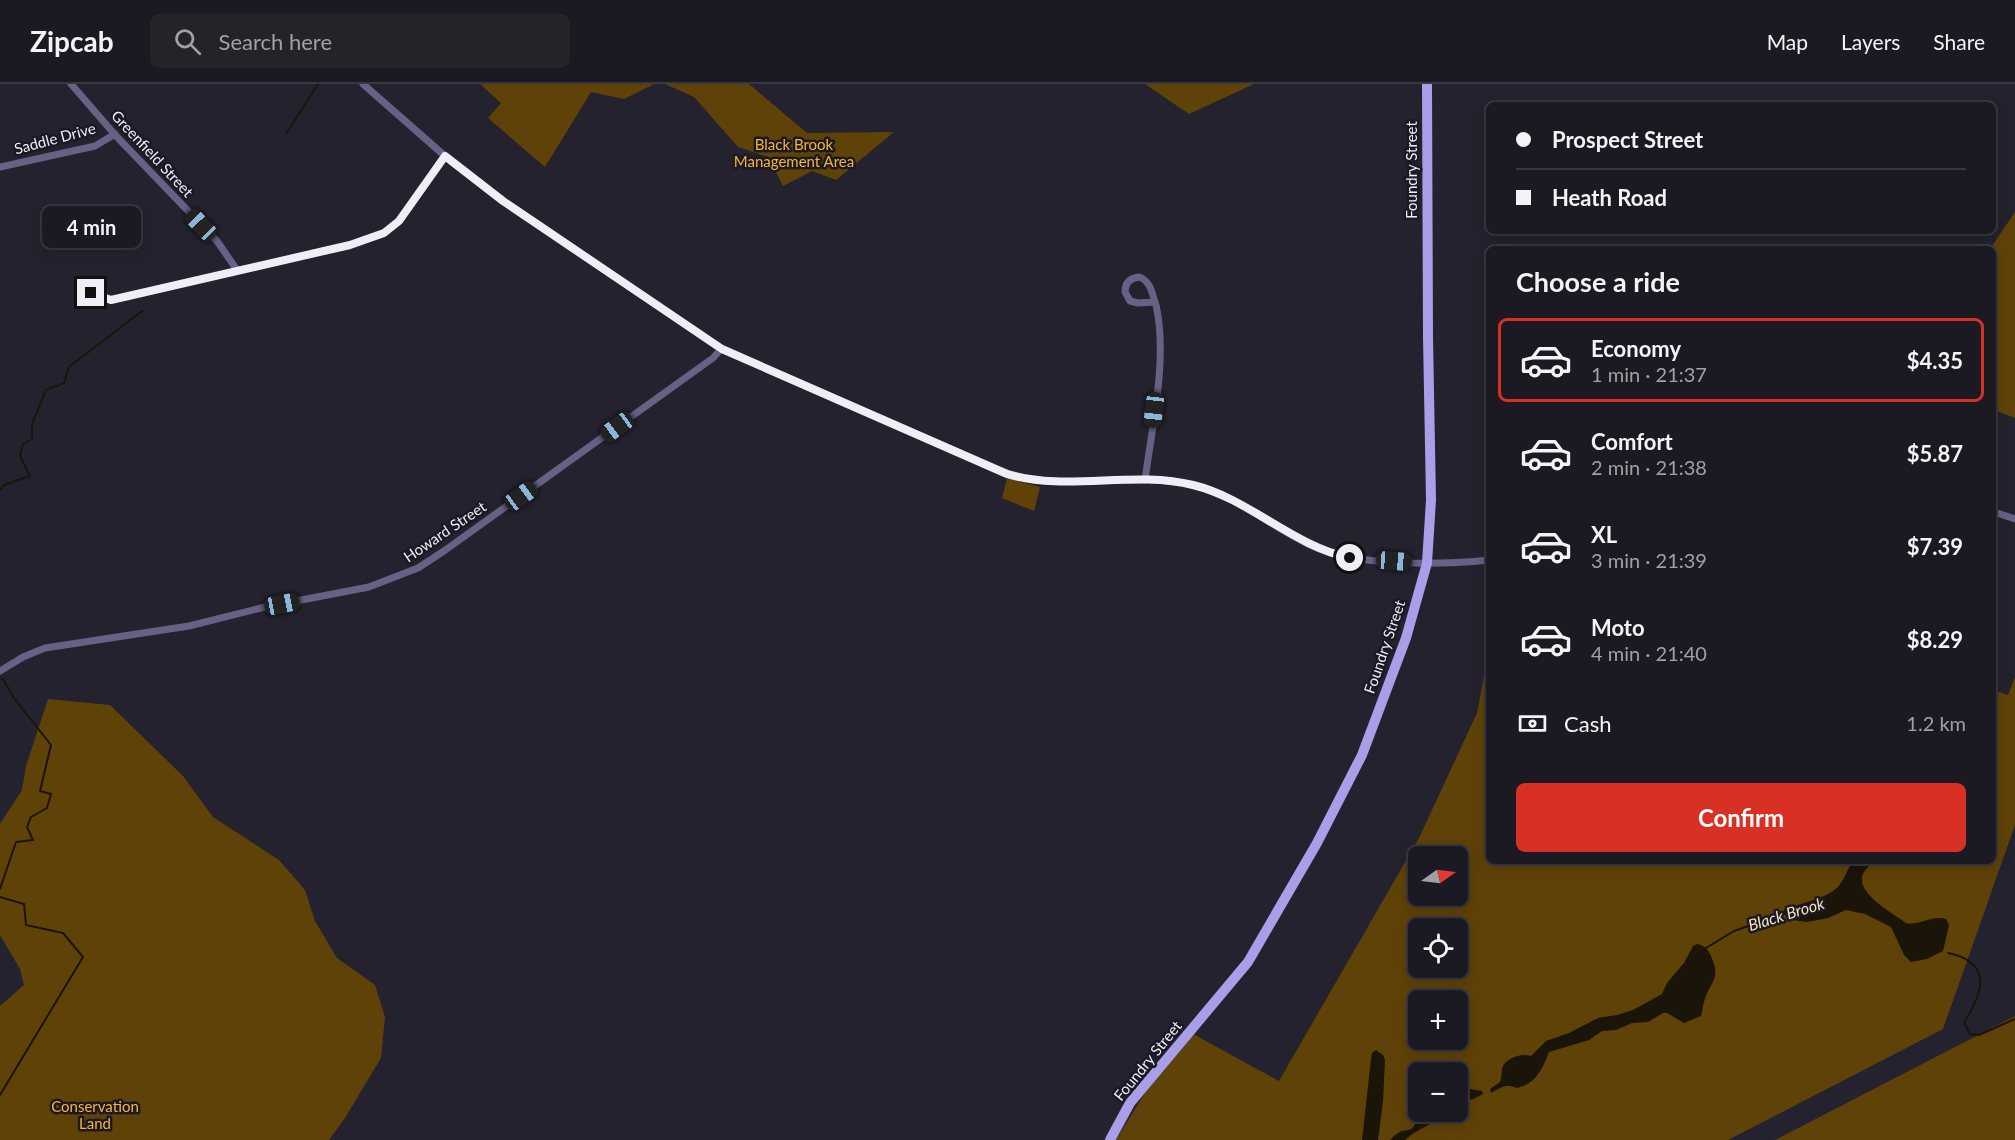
<!DOCTYPE html>
<meta charset="utf-8">
<style>
:root{--surface:#1b1a22;--page:#24232a;--text:#f1f3f6;--muted:#a0a1a5;--line:#393840;--accent:#d93025}
body{margin:0;font-family:Lato,sans-serif;background:var(--page);color:var(--text);height:100vh;display:flex;flex-direction:column;font-size:22px;white-space:nowrap}
*{box-sizing:border-box;margin:0}
p{font-size:20px;color:var(--muted)}
.icon{flex:none;width:33px;height:33px;fill:none;stroke:currentColor;stroke-width:2;stroke-linecap:round;stroke-linejoin:round}
.map{position:relative;flex:1;overflow:hidden}
.drawer{position:absolute;left:1486px;top:162px;width:510px;height:618px;display:flex;flex-direction:column;background:var(--surface);border-radius:9px;box-shadow:0 3px 15px #0003,0 0 0 2px var(--line)}
.drawer>*{flex:none}
.hud{position:absolute;left:1486px;top:18px;width:510px;height:132px;border-radius:9px;box-shadow:0 3px 15px #0003,0 0 0 2px var(--line);display:grid;align-content:center;height:132px;padding:0 30px;background:var(--surface)}
.needle{width:39px;rotate:76deg}
.fabs{position:absolute;left:1408px;top:762px;display:grid;gap:12px}
.fabs a{display:grid;place-items:center;width:60px;height:60px;border-radius:9px;background:var(--surface);box-shadow:0 3px 15px #0003,0 0 0 2px var(--line);font-size:30px}
.end{position:absolute;width:27px;height:27px;margin:-14px;border:8px solid #eeeef6;background:#111;box-shadow:0 0 0 3px #111}
.from{border-radius:50%}
.bubble{position:absolute;height:42px;border-radius:9px;background:var(--surface);box-shadow:0 3px 15px #0003,0 0 0 2px var(--line);font-size:20px;font-weight:700;line-height:42px;text-align:center}
.car{position:absolute;width:18px;height:36px;margin:-18px -9px;border-radius:8px;box-shadow:0 0 4px 2px #0007;background:linear-gradient(#222 24%,#8ab4d8 0 40%,#222 0 76%,#8ab4d8 0 86%,#222 0)}
.hud b{display:flex;align-items:center;gap:21px;height:57px;font-size:22px}
.hud b+b{border-top:2px solid var(--line)}
.hud i{width:15px;height:15px;background:var(--text)}
ul{padding:0;list-style:none}
li{display:flex;align-items:center;gap:18px;height:84px;margin:0 12px 9px;padding:0 18px;border:3px solid transparent;border-radius:9px}
li div{flex:1}
li b{display:block;font-size:22px}
li em{font-style:normal;font-weight:700}
li.selected{border-color:var(--accent)}
li>.icon{width:54px;height:54px;stroke-width:1.5}
h2{padding:0 30px;font-size:27px;line-height:72px}
.pay{display:flex;align-items:center;gap:15px;height:66px;padding:0 30px;font-size:22px}
.pay p{margin-inline-start:auto}
.primary-button{display:flex;gap:12px;margin-top:auto;padding:12px 30px}
.primary-button a{flex:1;height:69px;border-radius:9px;background:var(--accent);color:#fff;font-size:24px;font-weight:700;line-height:69px;text-align:center}
header{display:flex;align-items:center;gap:36px;box-sizing:border-box;height:84px;padding:0 30px;background:var(--surface);border-bottom:2px solid var(--line)}
header strong{font-size:28px}
nav{display:flex;gap:33px;margin-inline-start:auto;font-size:21px}
.search{width:420px;height:54px;background:var(--page);display:flex;align-items:center;gap:15px;box-sizing:border-box;padding:0 21px;border-radius:9px;color:var(--muted);font-size:22px}
.map>svg:first-child{display:block}
.green{fill:#5f4208;fill-rule:evenodd}
.water{fill:#1b1408}
.lines{fill:none;stroke-linecap:round;stroke-linejoin:round}
.stream{stroke:#1b1408;stroke-width:2}
.street{stroke:#666285;stroke-width:7}
.primary{stroke:#a99fe8;stroke-width:10}
.route{stroke:#eeeef6;stroke-width:8}
.labels{text-anchor:middle;stroke-width:5;stroke-linejoin:round;paint-order:stroke}
.street-label{font-size:15px;fill:#eeeef6;stroke:#1a1925}
.park-label{font-size:15px;fill:#f7b436;stroke:#1a1925}
.water-label{font-size:16px;font-style:italic;fill:#fae0b7;stroke:#1a1925}
</style>
<header>
<strong>Zipcab</strong>
<div class="search"><svg class="icon" aria-label="search" viewBox="0 0 24 24"><circle cx="10" cy="10" r="6"/><path d="M15 15l6 6"/></svg>Search here</div>
<nav><a>Map</a><a>Layers</a><a>Share</a></nav>
</header>
<div class="map">
<svg width="2015" height="1056" viewBox="0 0 2015 1056">
<rect width="100%" height="100%" fill="#24222e"/>
<path class="green" d="M480 0H654L624 15 591 8 545 83 488 34 501 19Z
M665 0H749L807 49 894 48 836 96 812 87 783 102 768 73 738 63 694 13Z
M1145 0H1254L1189 30Z
M2015 128V334L1994 326V165H1990Z
M1007 394 1040 403 1034 427 1002 414Z
M1487 576H1490V777H1994V606L2008 611 2015 593V741L1943 945 1728 1056H1116L1145 1009 1193 950 1279 997 1419 754 1477 629ZM1419 772H1458V812H1419ZM1419 844H1458V884H1419ZM1419 916H1458V956H1419ZM1419 988H1458V1028H1419Z
M48 615 110 621 183 692 213 733 279 776 305 806 315 837 337 874 375 901 385 933 381 974 345 1034 329 1056H0V922L24 901 20 885 0 851V740L22 706 26 682Z
M2015 932V1056H1775Z"/>
<path class="water" d="M1852 777H1876C1838 800 1887 825 1906 839 1920 842 1931 831 1946 835L1949 841 1943 867 1927 875 1911 878 1904 871 1891 843 1865 830 1846 826 1828 834 1807 838 1793 836 1782 829 1785 825C1802 819 1825 815 1838 803 1844 796 1848 785 1852 777Z
M1697 860C1705 862 1708 865 1711 872 1722 896 1709 898 1704 918 1702 923 1703 927 1701 932L1684 939 1667 929H1663L1648 938 1632 939 1616 946 1602 947 1589 956 1549 968C1543 984 1536 1000 1517 1004 1506 999 1500 1004 1491 1009L1490 1005 1500 998C1502 993 1501 987 1503 982 1508 973 1523 969 1531 972L1546 957 1569 949 1598 934 1617 931 1633 926 1662 910 1667 899 1684 879 1693 862Z
M1376 966 1383 971 1385 976 1383 1018 1378 1056H1362L1371 975 1372 969Z
M1465 1004 1482 1007 1483 1010 1473 1015 1458 1019V1008Z
M1430 1028H1452C1437 1038 1418 1044 1405 1056H1390C1393 1053 1398 1048 1402 1047 1413 1045 1411 1047 1417 1037L1427 1032Z"/>
<g class="lines">
<path class="stream" d="M286 50 318 0
M0 406 4 401 30 392 20 372 23 360 32 355V340L46 306 64 299 69 283 142 227
M0 805 16 758 33 756 27 743 31 733 47 724 51 710 40 707 51 661 14 614 3 595
M0 813 24 820 26 841 63 849 83 873 0 1011
M1706 864 1734 847 1785 829
M1948 869C1992 878 1984 908 1964 938L1970 950 1979 951 2015 935"/>
<path class="street" d="M71 0 117 53 217 157 237 186
M363 0 445 72 503 117 721 265 999 386C1058 410 1127 387 1189 400 1234 409 1269 442 1310 461 1356 483 1439 481 1490 476
M0 83 95 62 115 50
M91 209 111 216 350 161 384 149 399 137 445 72
M1145 396C1152 342 1168 274 1156 221 1152 210 1151 197 1139 193 1130 194 1125 199 1125 208L1130 217 1138 219 1155 218
M1994 428 2015 435
M0 587 23 573 45 564 189 542 265 523 369 503 418 484 444 467 713 274 721 265"/>
<path class="primary" d="M1110 1056 1130 1019 1248 878 1317 759 1362 671 1406 554 1427 479 1431 416 1428 253 1427 0"/>
</g>
<g class="lines">
<path class="route" d="M91 209 111 216 350 161 384 149 399 137 445 72 503 117 722 265 1007 390C1067 408 1132 386 1193 401 1250 415 1291 461 1350 474"/>
</g>
<g class="labels">
<g class="street-label">
<text transform="translate(55 55) rotate(-15)" y="5">Saddle Drive</text>
<text transform="translate(152 70) rotate(47)" y="5">Greenfield Street</text>
<text transform="translate(1412 86) rotate(-90)" y="5">Foundry Street</text>
<text transform="translate(445 448) rotate(-34)" y="5">Howard Street</text>
<text transform="translate(1385 563) rotate(-71)" y="5">Foundry Street</text>
<text transform="translate(1148 977) rotate(-51)" y="5">Foundry Street</text>
</g>
<g class="park-label">
<text x="794" y="66">Black Brook<tspan x="794" dy="17">Management Area</tspan></text>
<text x="95" y="1028">Conservation<tspan x="95" dy="17">Land</tspan></text>
</g>
<g class="water-label">
<text transform="translate(1786 830) rotate(-17)" y="6">Black Brook</text>
</g>
</g>
</svg>
<div class="fabs">
<a><svg class="needle" viewBox="-14 -14 28 28"><path d="M0-13l5 13h-10z" fill="#e53935"/><path d="M0 13l5-13h-10z" fill="#a0a1a5"/></svg></a>
<a><svg class="icon" aria-label="locate" viewBox="0 0 24 24"><circle cx="12" cy="12" r="6"/><path d="M12 2v4M12 18v4M2 12h4M18 12h4"/></svg></a>
<a>+</a>
<a>−</a>
</div>
<i class="end from" style="left:1350px;top:474px"></i>
<i class="end" style="left:91px;top:209px"></i>
<div class="bubble" style="left:42px;top:122px;width:99px">4 min</div>
<i class="car" style="left:201px;top:141px;rotate:316deg"></i>
<i class="car" style="left:1154px;top:326px;rotate:187deg"></i>
<i class="car" style="left:617px;top:343px;rotate:234deg"></i>
<i class="car" style="left:521px;top:412px;rotate:54deg"></i>
<i class="car" style="left:1394px;top:477px;rotate:94deg"></i>
<i class="car" style="left:282px;top:520px;rotate:79deg"></i>
<div class="hud">
<b><i class="from"></i>Prospect Street</b>
<b><i></i>Heath Road</b>
</div>
<section class="drawer">
<h2>Choose a ride</h2>
<ul>
<li class="selected"><svg class="icon" aria-label="car" viewBox="0 0 24 24"><path d="M5 17H2v-5l4-1 3-4h7l3 4 3 1v5h-3M9 17h6M6 11h13"/><circle cx="7" cy="17" r="2"/><circle cx="17" cy="17" r="2"/></svg><div><b>Economy</b><p>1 min · 21:37</p></div><em>$4.35</em></li>
<li><svg class="icon" aria-label="car" viewBox="0 0 24 24"><path d="M5 17H2v-5l4-1 3-4h7l3 4 3 1v5h-3M9 17h6M6 11h13"/><circle cx="7" cy="17" r="2"/><circle cx="17" cy="17" r="2"/></svg><div><b>Comfort</b><p>2 min · 21:38</p></div><em>$5.87</em></li>
<li><svg class="icon" aria-label="car" viewBox="0 0 24 24"><path d="M5 17H2v-5l4-1 3-4h7l3 4 3 1v5h-3M9 17h6M6 11h13"/><circle cx="7" cy="17" r="2"/><circle cx="17" cy="17" r="2"/></svg><div><b>XL</b><p>3 min · 21:39</p></div><em>$7.39</em></li>
<li><svg class="icon" aria-label="car" viewBox="0 0 24 24"><path d="M5 17H2v-5l4-1 3-4h7l3 4 3 1v5h-3M9 17h6M6 11h13"/><circle cx="7" cy="17" r="2"/><circle cx="17" cy="17" r="2"/></svg><div><b>Moto</b><p>4 min · 21:40</p></div><em>$8.29</em></li>
</ul>
<div class="pay"><svg class="icon" aria-label="cash" viewBox="0 0 24 24"><path d="M3 7h18v10H3z"/><circle cx="12" cy="12" r="2"/></svg>Cash<p>1.2 km</p></div>
<div class="primary-button"><a>Confirm</a></div>
</section>
</div>
